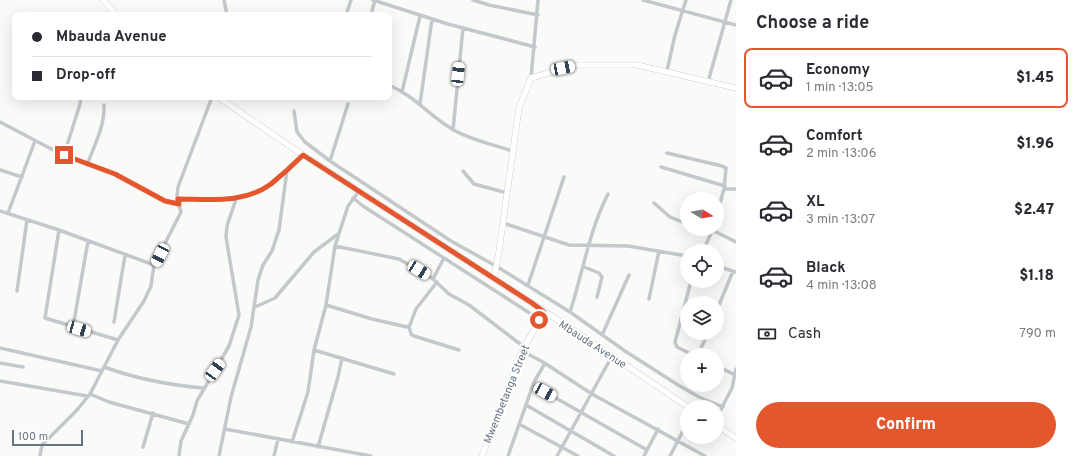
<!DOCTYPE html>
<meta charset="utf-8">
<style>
:root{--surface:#fff;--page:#f2f2f3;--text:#2b2b33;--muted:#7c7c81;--line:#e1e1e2;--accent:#e4572e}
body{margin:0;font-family:Overpass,sans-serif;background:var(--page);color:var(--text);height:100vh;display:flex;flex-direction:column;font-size:15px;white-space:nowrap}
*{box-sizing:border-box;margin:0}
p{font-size:13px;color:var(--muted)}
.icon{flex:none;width:22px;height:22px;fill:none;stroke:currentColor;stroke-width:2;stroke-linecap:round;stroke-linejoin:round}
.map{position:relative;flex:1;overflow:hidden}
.details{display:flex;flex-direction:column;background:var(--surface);width:340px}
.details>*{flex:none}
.hud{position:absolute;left:12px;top:12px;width:380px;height:88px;border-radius:8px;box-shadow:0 4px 16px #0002;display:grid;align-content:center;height:88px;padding:0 20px;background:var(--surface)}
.needle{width:26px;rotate:101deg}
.buttons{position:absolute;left:680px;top:192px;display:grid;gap:8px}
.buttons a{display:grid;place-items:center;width:44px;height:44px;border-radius:50%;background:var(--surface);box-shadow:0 4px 16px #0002;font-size:20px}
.scale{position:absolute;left:12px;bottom:10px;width:71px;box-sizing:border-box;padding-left:4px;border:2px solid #657683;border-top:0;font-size:11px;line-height:14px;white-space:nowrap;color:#657683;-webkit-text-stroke:3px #fff;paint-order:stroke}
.end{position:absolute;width:18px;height:18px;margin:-9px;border:5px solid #e4572e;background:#fff;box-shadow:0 0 0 2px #fff}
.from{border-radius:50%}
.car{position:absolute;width:12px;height:24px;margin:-12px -6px;border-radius:5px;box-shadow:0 0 3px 1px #0007;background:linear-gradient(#fff 24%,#345 0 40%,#fff 0 76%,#345 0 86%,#fff 0)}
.hud b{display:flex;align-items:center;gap:14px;height:38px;font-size:15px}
.hud b+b{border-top:1px solid var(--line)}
.hud i{width:10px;height:10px;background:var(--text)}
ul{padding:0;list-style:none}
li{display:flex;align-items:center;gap:12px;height:60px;margin:0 8px 6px;padding:0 12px;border:2px solid transparent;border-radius:8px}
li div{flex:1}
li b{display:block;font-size:15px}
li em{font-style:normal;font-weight:800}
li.selected{border-color:var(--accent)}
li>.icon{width:36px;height:36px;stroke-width:1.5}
h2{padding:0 20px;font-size:18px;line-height:48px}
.pay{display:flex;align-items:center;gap:10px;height:44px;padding:0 20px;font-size:15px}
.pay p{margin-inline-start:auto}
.cta{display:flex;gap:8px;margin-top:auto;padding:8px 20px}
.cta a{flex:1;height:46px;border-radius:24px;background:var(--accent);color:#fff;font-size:16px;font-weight:800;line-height:46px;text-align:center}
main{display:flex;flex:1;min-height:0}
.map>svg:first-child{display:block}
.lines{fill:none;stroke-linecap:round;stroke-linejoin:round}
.secondary-casing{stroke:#b3babf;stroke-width:6}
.street{stroke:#c3c8cc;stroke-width:3.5}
.secondary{stroke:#fff;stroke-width:5.5}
.route{stroke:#e4572e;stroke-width:5}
.labels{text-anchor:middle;stroke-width:4;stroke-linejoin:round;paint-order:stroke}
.street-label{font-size:11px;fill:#657683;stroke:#fff}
</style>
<main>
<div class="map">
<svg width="736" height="456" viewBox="0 0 736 456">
<rect width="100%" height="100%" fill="#fafaf8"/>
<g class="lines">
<defs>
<path id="secondary" d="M103 0 117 15
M218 97 291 147 581 335 688 407
M494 278 499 251 519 108 531 78 577 65H637L736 88
M717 426 736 438
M482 456 522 351 544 312"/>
</defs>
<use href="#secondary" class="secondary-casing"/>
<path class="street" d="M224 0 227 15
M373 0 448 24 535 47
M473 0 489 5 538 15
M643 0 736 25
M346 15 351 0
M371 15 375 0
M667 71 675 35 686 0
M531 78 538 0
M708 82 731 0
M389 85C413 95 430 116 452 129 470 140 492 144 512 151
M402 92 420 16
M420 104 432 19
M294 111 297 132 305 142 330 161 451 241 496 266 570 312 625 351 678 385 699 397 723 407
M0 122 59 153 115 174 165 201 179 204
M453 130 463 28
M667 153 722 166 726 168 724 189 717 214
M64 155 80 104 81 97
M330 161 348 104
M87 165C94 146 105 126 104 105
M661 167 725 186
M0 170 22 177
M463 171 474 184 507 193
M724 189H736
M353 198 363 206 539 319
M177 199C209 199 244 204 271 184 282 175 293 165 303 155
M654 203 670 217 687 224
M0 211 59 230 154 265
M8 213 35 141
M503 223 569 245 628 246 687 256
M710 229 736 242
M59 230 45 318 118 340
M335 246 399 259 433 279 449 294 469 305 524 347
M703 251 713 229
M717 266 736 272
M584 267 599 273 602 277 597 297
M433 279 444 258
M691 281 675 342 677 347 693 355
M528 285 564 177
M17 291 27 220
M649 299 659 251
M326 305 372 319 407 327 410 325 416 309 437 282
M255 307 275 298 314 252 338 234
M717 310 733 271
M570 312C583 272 589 231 608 194
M114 322 125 255
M409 326 411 334 414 336 459 350
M73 327 88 241
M602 335 629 275
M0 348 102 371
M314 350 394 374
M522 351 543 362 592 394 705 456
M698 355 708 333
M0 363 23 367
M717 366 735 375
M104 367C137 379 169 385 203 388
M0 381 87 396
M533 385 647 450
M90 394 109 402 189 424
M526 405 614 456
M717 417 732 388 736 369
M519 424 578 456
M225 429 371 456
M292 442 308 392 314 350 326 305 335 246 348 206 359 191
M143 447 153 413
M318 447 338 377 342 358
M40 456 42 445 77 410 90 394 118 340 144 301 151 286 154 265 181 212 177 196 178 187 212 97
M179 456 181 441 193 415 197 401 229 346 239 315 226 237 227 226 236 199
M219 456 231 397 251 327 258 280 263 265 272 251 279 230 287 170
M274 456 278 439
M508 456 534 382 545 363
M557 456 612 356
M644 456 658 429
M670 456 687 423"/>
<use href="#secondary" class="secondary"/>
</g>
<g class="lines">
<path class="route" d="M64 155 115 174 165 201 179 204 178 199C209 199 244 204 271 184 282 175 293 165 303 155L532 303 544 312 539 320"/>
</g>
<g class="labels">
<g class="street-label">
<text transform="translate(593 344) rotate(33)" y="4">Mbauda Avenue</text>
<text transform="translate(506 394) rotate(-68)" y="4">Mwembetanga Street</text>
</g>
</g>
</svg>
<div class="buttons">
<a><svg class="needle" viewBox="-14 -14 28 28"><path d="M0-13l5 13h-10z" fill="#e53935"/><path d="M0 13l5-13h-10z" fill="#7c7c81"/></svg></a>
<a><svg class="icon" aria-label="locate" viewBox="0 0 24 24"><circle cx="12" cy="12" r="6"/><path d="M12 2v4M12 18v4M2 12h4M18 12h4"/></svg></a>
<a><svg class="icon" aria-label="layers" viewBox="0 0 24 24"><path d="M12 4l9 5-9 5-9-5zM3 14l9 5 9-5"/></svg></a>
<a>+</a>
<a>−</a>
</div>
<div class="scale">100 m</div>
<i class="end from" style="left:539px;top:320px"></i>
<i class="end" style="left:64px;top:155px"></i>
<i class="car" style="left:563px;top:68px;rotate:79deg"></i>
<i class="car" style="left:458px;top:74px;rotate:6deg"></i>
<i class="car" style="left:160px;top:255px;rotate:207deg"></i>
<i class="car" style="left:419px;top:270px;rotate:122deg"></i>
<i class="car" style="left:79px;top:329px;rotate:106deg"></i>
<i class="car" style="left:215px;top:370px;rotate:35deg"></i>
<i class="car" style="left:545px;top:392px;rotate:119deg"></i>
<div class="hud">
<b><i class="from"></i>Mbauda Avenue</b>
<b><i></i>Drop-off</b>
</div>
</div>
<section class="details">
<h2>Choose a ride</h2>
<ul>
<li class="selected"><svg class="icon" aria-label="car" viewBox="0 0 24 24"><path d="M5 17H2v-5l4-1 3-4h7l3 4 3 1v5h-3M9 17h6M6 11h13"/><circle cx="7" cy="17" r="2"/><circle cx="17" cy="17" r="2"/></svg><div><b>Economy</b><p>1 min · 13:05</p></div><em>$1.45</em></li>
<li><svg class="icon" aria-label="car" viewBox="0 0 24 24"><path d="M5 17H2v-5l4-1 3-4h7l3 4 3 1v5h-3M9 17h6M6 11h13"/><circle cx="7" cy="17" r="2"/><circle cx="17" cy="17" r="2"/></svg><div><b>Comfort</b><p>2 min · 13:06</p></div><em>$1.96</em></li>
<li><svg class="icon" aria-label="car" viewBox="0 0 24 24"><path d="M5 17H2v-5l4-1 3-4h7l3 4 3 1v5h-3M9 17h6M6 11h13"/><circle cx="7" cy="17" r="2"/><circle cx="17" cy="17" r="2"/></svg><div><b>XL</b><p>3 min · 13:07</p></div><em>$2.47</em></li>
<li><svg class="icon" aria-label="car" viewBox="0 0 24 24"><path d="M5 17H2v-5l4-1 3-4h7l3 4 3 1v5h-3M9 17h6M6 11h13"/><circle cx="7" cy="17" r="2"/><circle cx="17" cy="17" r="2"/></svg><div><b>Black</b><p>4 min · 13:08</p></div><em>$1.18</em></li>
</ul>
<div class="pay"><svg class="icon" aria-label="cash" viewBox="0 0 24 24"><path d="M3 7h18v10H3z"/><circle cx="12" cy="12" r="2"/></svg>Cash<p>790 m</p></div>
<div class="cta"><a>Confirm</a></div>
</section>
</main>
